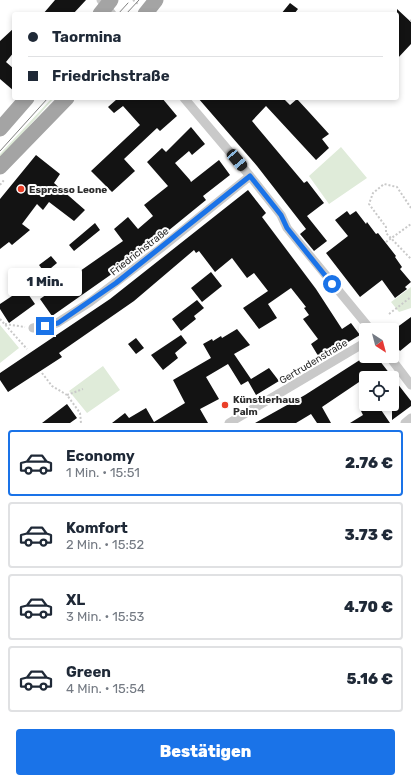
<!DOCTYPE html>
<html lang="de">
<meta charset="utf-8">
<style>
:root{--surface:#fff;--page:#f2f2f3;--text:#1f2937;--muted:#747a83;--line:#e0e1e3;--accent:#1a73e8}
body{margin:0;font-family:Rubik,sans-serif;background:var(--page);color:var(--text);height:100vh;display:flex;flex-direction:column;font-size:15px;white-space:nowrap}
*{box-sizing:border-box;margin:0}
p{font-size:13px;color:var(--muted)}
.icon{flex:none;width:22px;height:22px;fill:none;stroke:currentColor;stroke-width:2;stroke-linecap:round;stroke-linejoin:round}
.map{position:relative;height:423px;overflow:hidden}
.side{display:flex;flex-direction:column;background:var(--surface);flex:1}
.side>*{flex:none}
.hud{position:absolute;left:12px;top:12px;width:387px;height:88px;border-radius:4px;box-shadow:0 2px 6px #0003;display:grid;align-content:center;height:88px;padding:0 16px;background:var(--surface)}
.needle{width:26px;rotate:144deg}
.buttons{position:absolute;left:359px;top:323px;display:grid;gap:8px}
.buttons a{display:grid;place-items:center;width:40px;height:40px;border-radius:4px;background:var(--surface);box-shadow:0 2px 6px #0003;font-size:20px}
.end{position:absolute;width:18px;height:18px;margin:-9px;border:5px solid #1a73e8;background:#fff;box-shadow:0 0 0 2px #fff}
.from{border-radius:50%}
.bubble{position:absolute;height:28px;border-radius:4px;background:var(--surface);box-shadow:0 2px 6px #0003;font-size:13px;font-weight:800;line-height:28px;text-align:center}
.car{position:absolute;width:12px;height:24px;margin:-12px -6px;border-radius:5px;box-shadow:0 0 3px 1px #0007;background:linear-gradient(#222 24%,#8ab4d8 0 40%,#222 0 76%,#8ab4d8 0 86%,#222 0)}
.hud b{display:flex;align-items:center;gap:14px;height:38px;font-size:15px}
.hud b+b{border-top:1px solid var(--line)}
.hud i{width:10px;height:10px;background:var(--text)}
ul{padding:7px 0 0;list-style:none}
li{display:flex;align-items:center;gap:12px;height:66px;margin:0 8px 6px;padding:0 8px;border:2px solid var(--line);border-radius:4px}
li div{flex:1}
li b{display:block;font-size:15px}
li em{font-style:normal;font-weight:800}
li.active{border-color:var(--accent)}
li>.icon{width:36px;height:36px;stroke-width:1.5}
.action{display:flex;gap:8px;margin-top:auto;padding:8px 16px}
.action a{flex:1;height:46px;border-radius:4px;background:var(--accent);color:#fff;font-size:16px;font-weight:800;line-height:46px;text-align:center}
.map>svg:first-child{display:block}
.green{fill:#dfebd9}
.building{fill:#131313}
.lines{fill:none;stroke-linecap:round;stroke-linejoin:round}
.path{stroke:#c9c9c9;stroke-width:2;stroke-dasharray:2 2;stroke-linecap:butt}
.minor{stroke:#c9c9c9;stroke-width:9}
.primary{stroke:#a4a4a4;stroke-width:15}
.tram{stroke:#818181;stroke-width:1}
.route{stroke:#1a73e8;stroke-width:5}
.poi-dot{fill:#ea3f28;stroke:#fff;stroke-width:1.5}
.labels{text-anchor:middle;stroke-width:4;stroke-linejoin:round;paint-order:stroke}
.poi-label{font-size:10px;font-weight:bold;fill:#2c2c2c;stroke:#fff;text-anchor:start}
.street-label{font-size:10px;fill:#2c2c2c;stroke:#fff}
</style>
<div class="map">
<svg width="411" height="423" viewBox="0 0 411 423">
<rect width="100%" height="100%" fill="#fff"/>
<path class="green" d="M52 98H54L0 159V154Z
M341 147 367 178 329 204 309 176Z
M411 287V308L399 312 391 302Z
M0 325 19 348 0 363Z
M103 366 120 390 87 413 69 391Z"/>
<path class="building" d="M55 0H86L73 14H43Z
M290 3 298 9 294 14H281Z
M397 9 411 22V44L397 59Z
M14 28V52L6 62 14 69V91L0 79V41Z
M116 98H162L177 116 160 131 157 128 124 159 135 171 112 192 91 171 140 125 123 106 114 113 108 107 117 99Z
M198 98H283L290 105 297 99 309 112 329 134 322 139 329 148 316 160 266 106 252 121 304 183 307 181 324 203 307 216 327 241 314 251 300 234 306 229 257 166Z
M191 127 205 144 192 155 189 151 175 163 190 180 191 182 219 160 230 175 203 196 206 200 136 257 52 316 40 299 123 241 114 229 128 217 138 229 153 216 144 205 168 186 147 162 162 148 166 152Z
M36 155 60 174 54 183 85 210 74 221 49 202 43 210 37 204 22 224 30 230 12 245 9 242 0 249V199Z
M248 190 266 213 262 217 316 289 342 329 351 323 360 335 320 359 311 344 318 339 303 319 309 315 304 308 306 307 291 288 268 304 277 318 259 329 243 308 268 291 254 273 247 278 232 258 215 272 199 251 196 253 194 250 134 301 59 353 62 357 8 392 0 380V373L110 299Z
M347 211 350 215 356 211 366 224 367 222 376 234 378 233 396 256 395 257 402 267 400 269 411 282 405 287 407 289 395 298 382 280 360 297 326 253 348 236 335 220Z
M95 223 100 230 74 251 69 245Z
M51 256 57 263 45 273 39 265Z
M211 272 222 286 202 302 191 288Z
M24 288 35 304 9 323 0 309V304Z
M197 300 204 308 194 316 196 319 181 331 172 319Z
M411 317V342L400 351 392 341V331Z
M237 329 250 345 234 354 251 379 269 368 279 381 256 395 248 381 241 385 228 364 206 377 219 399 200 409 208 423H112L125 413 129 418 146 408 154 422 185 403 173 380 211 358 203 344 212 339 213 341 221 336 222 338Z
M181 335 187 343 175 353 178 358 163 370 151 355Z
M136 338 144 348 136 354 128 344Z
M366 356H376L411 401V406L392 420V378H365L322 407 331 423H317L311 414 296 423H255L305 395Z
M67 404 77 418 70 423H42Z
M371 404H377L390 423H350L363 415 361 411Z"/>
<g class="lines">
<path class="path" d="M133 0 138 4
M410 21 411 20
M0 185 4 180
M411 208 397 187 384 184 373 193 369 204 386 227V233L411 259
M386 242 411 224
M389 314 411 297
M0 319 27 349
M5 324 25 327
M42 373 52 386 67 395 80 413 81 423
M67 395 83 389"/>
<path class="minor" d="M101 0 112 14
M184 98 250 176 281 215 287 228 371 330
M33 328 57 323 90 302 161 248 250 176
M389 356 411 385
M229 423 366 342
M405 423 411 418"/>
<path class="primary" d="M100 14 111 0
M145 14 156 0
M0 129 27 98
M0 167 67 98"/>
<path class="tram" d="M118 14 128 3
M126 14 139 0
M0 151 48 98"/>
</g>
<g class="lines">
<path class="route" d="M45 326 58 323 116 283 250 176 281 215 287 228 332 284"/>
</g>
<g class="poi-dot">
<circle cx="21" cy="189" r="4"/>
<circle cx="225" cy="405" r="4"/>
</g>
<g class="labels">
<g class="poi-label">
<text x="29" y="193">Espresso Leone</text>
<text x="233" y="403">Künstlerhaus<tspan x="233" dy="12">Palm</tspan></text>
</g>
<g class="street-label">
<text transform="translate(139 251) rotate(-38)" y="4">Friedrichstraße</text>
<text transform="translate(313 361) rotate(-31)" y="4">Gertrudenstraße</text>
</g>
</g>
</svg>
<div class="buttons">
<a><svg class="needle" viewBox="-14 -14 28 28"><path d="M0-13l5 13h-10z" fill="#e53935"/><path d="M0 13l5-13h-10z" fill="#747a83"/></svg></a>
<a><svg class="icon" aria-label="locate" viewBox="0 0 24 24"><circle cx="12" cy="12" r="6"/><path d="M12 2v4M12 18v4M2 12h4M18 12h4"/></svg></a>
</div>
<i class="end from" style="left:332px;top:284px"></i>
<i class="end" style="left:45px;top:326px"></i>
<div class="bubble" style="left:8px;top:268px;width:74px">1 Min.</div>
<i class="car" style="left:237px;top:160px;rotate:140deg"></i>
<div class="hud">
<b><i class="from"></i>Taormina</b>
<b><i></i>Friedrichstraße</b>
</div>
</div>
<section class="side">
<ul>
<li class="active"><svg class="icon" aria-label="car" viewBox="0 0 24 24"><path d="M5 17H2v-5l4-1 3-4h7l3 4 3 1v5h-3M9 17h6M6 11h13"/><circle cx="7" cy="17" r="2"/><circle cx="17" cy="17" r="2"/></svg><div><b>Economy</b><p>1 Min. · 15:51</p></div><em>2.76 €</em></li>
<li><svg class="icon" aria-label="car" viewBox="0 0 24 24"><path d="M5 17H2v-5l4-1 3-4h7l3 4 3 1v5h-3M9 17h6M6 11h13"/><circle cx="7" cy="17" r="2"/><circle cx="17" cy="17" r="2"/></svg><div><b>Komfort</b><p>2 Min. · 15:52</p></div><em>3.73 €</em></li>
<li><svg class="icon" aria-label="car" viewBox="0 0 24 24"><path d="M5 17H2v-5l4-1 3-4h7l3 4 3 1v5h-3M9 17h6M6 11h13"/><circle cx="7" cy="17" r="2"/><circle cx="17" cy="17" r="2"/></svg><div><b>XL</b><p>3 Min. · 15:53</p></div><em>4.70 €</em></li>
<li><svg class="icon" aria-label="car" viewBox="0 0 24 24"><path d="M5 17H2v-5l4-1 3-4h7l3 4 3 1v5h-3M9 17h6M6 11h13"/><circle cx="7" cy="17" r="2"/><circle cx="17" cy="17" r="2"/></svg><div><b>Green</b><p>4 Min. · 15:54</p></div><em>5.16 €</em></li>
</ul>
<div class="action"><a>Bestätigen</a></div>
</section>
